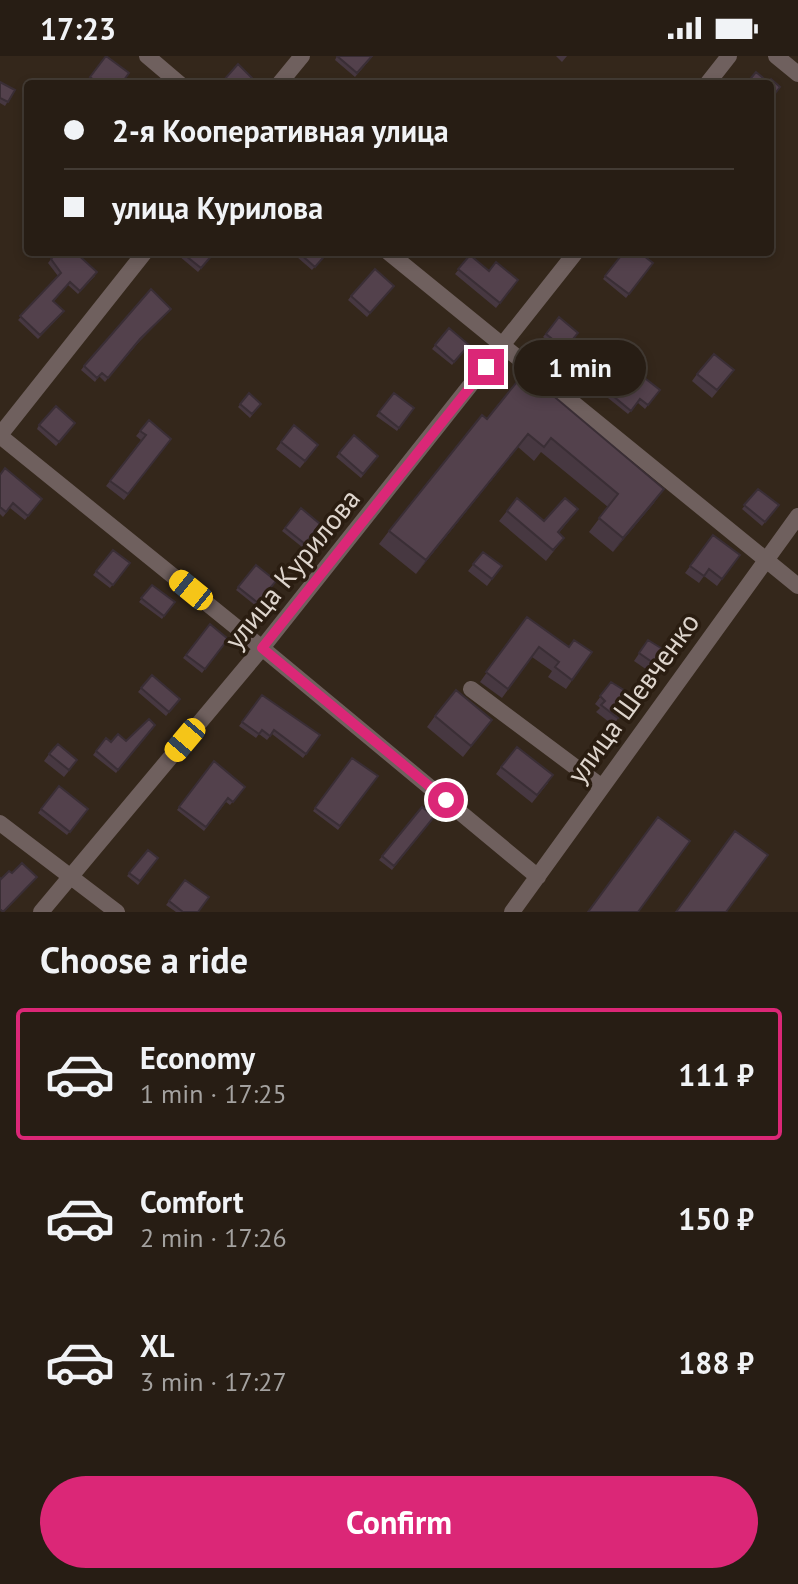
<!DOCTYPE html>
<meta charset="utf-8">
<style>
:root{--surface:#271d14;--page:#332a22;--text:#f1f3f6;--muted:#a4a2a0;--line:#433b34;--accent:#db2777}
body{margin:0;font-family:"PT Sans",sans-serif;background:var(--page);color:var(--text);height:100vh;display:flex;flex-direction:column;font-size:30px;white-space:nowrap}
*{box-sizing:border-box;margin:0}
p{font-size:26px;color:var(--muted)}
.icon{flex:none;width:44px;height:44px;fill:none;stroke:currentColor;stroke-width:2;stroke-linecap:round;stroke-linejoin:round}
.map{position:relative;height:856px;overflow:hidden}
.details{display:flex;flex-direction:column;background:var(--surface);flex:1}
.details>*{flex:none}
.banner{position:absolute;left:24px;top:24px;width:750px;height:176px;border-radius:8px;box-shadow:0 4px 12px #0003,0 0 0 2px var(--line);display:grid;align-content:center;height:176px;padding:0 40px;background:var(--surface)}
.end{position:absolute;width:36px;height:36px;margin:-18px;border:10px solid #db2777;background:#fff;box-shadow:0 0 0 4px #fff}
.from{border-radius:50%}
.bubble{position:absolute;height:56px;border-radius:28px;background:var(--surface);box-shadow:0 4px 12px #0003,0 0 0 2px var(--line);font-size:26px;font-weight:600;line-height:56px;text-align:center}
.car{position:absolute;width:24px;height:48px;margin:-24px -12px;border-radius:10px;box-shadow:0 0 6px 2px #0007;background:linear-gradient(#f5c518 24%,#345 0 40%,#f5c518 0 76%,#345 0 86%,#f5c518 0)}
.banner b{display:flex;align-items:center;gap:28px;height:76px;font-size:30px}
.banner b+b{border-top:2px solid var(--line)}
.banner i{width:20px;height:20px;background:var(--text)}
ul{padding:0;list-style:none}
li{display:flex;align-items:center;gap:24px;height:132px;margin:0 16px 12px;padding:0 24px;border:4px solid transparent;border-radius:8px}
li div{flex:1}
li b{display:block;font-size:30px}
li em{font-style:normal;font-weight:600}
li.selected{border-color:var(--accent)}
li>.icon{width:72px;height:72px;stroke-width:1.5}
h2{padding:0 40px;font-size:36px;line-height:96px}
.button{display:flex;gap:16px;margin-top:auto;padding:16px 40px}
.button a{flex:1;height:92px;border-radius:48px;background:var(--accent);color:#fff;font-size:32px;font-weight:600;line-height:92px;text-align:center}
.status{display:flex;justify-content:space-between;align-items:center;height:56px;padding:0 40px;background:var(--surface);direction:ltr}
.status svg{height:22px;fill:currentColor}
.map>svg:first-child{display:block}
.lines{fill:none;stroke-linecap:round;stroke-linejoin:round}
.street{stroke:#6f605e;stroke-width:16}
.wall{fill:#473841}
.shaded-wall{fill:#3a2e35}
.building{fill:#53414c;stroke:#3a2e35;stroke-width:2}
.route{stroke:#db2777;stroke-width:10}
.labels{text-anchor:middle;stroke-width:7;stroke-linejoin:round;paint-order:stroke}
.street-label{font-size:28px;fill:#ded5cd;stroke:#2a1d11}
</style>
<div class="status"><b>17:23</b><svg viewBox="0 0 49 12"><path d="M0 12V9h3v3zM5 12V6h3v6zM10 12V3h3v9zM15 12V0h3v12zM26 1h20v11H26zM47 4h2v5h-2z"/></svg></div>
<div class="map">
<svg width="798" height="856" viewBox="0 0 798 856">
<rect width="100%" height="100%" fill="#34271b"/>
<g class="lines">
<path class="street" d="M147 0 180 28
M776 0 798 18
M279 28 302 0
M707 28 729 0
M388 196 798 530
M0 379 145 196
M0 380 262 592 538 821
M471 633 602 731
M0 767 117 856
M41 856 262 592 576 196
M512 856 798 460"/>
</g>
<path class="wall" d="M106 0 121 28H92L88 25Z
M337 0H373L355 21 335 4Z
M556 0H567L562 6Z
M0 26 15 34 5 50 0 47Z
M181 196 211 201 198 216 179 200Z
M300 196H328L312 214 297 201Z
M624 196 653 207 626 242 603 223Z
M470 199 489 215 518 224 496 252 455 218Z
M51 203 95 220 78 238 68 229 53 246 61 259 38 283 18 264 58 220 48 207Z
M394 230 367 261 348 244 351 240Z
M171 253 138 287 105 326 99 320 95 326 81 314 84 310Z
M559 261 578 277 563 297 543 281Z
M449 272 469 289 452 309 432 293Z
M525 316 654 447 613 496 589 476 608 451 541 396 534 405 518 391 416 518 379 488 389 475 487 363Z
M697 318 729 321 712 342 692 325Z
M615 323 625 331 660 334 645 353 638 347 628 358 603 338Z
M249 337 261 348 250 362 238 351Z
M394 337 414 352 397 375 376 360Z
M149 364 171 383 124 444 106 430 141 384 136 380Z
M75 367 56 390 37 373 39 369Z
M354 379 378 400 361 422 336 401Z
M281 386 313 396 300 412 276 393Z
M0 419 42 443 25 464 10 452 3 461 0 458Z
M758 433 779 449 762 470 742 453Z
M301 452 320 468 302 491 282 475Z
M578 453 559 477 564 482 546 505 499 465 507 455 544 465Z
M713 479 740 499 717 530 704 520 699 527 685 517Z
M113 494 130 507 110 532 93 519Z
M483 496 502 510 487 530 468 515Z
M256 509 276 525 256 550 236 534Z
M152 529 175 546 162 563 139 546Z
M527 561 569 591 592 596 566 633 548 621 552 615 532 601 502 642 480 626Z
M210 568 228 583 202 617 183 602Z
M648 584 664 594 650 616 634 605Z
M152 619 180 643 166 660 138 636Z
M611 626 635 641 613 669 596 656 600 652 595 648Z
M262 639 320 679 303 702 272 678 267 684 259 678 256 682 239 670Z
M435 660 492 664 463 701 427 671Z
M155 669 116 717 93 699 106 682 111 686 126 685Z
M49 698 72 711 64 721 44 705Z
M352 702 378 720 338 774 313 755Z
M214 705 245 731 230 749 226 746 204 775 177 754Z
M501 711 548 727 532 747 496 718Z
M59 730 88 753 67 779 38 757Z
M422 751 434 761 392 814 379 804Z
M148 794 158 802 138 829 127 820Z
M185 824 198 856H176L166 849Z"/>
<path class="shaded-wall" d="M528 378 518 391 416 518 426 504Z
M664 433 654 447 613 496 623 482Z"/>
<path class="building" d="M106 0 129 17 121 28H99L90 21Z
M337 0H372L357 17Z
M238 8 252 22 246 28H227L223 25Z
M756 16 768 26 771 23 780 31 770 44V28H746Z
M0 26 15 34 8 46 0 42Z
M57 196H69L72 199 75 196 97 216 80 235 70 226 53 245 64 255 40 279 20 260 61 217 51 203Z
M181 196H212L214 197 201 212Z
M300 196H328L315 211 299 197Z
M624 196H639L653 207 629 238 605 220Z
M470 199 489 215 496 206 518 224 500 247 458 213Z
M375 213 394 230 370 257 351 240Z
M151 233 171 253 140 283 108 322 102 317 97 322 84 310Z
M559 261 578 277 565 293 546 278Z
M449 272 469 289 454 306 435 289Z
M714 298 734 314 717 334 697 318Z
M525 316 664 433 623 482 599 462 618 438 551 382 544 391 528 378 426 504 389 475 482 359 487 363Z
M637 316 660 334 648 349 640 343 631 355 606 334 615 323 625 331Z
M249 337 261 348 252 358 240 348Z
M394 337 414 352 399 372 379 356Z
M56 350 75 367 59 386 39 369Z
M149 364 171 383 128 438 110 425 146 379 140 375Z
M294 369 318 389 305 405 281 386Z
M354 379 378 400 363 418 339 397Z
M5 412 42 443 28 460 13 447 6 456 0 451V419Z
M758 433 779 449 765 466 744 449Z
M517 442 544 465 565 442 578 453 558 476 564 482 553 494 507 455Z
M301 452 320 468 305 488 285 472Z
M713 479 740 499 722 523 709 513 704 520 690 510Z
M113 494 130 507 113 529 96 515Z
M483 496 502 510 492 523 473 508Z
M256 509 276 525 258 547 238 531Z
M152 529 175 546 164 560 141 542Z
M527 561 569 591 574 584 592 596 572 624 555 611 559 606 539 591 508 633 486 616Z
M210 568 228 583 205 613 186 599Z
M648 584 664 594 655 608 639 597Z
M152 619 180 643 169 656 141 632Z
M611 626 635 641 618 662 601 649 605 645 600 640Z
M456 634 492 664 471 690 435 660Z
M262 639 320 679 306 698 274 674 270 680 262 674 259 678 242 666Z
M149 663 155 669 118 714 96 695 106 682 111 686 118 678 126 685Z
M58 688 77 704 69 714 49 698Z
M517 691 553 719 537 739 501 711Z
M352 702 378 720 340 770 315 752Z
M214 705 245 731 233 746 228 742 206 771 179 751Z
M59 730 88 753 70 776 41 753Z
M422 751 434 761 394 810 382 800Z
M658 761 690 785 638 856H588Z
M735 775 768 799 726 856H676Z
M148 794 158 802 140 825 129 817Z
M22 807 37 821 3 856 0 853V822L1 823 9 815 12 817Z
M185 824 209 841 198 856H183L169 845Z"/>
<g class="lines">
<path class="route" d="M446 744 262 592 486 311"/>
</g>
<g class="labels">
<g class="street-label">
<text transform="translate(292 513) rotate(-51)" y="10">улица Курилова</text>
<text transform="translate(633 642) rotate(-54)" y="10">улица Шевченко</text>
</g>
</g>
</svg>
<i class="end from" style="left:446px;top:744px"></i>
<i class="end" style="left:486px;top:311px"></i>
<div class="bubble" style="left:514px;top:284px;width:132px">1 min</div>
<i class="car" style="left:191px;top:534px;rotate:309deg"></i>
<i class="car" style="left:185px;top:684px;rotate:220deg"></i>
<div class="banner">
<b><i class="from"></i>2-я Кооперативная улица</b>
<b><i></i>улица Курилова</b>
</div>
</div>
<section class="details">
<h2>Choose a ride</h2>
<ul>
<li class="selected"><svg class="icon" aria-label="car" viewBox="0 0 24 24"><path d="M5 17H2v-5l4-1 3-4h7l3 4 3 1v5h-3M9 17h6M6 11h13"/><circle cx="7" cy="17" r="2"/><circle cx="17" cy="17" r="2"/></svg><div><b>Economy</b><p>1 min · 17:25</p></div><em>111 ₽</em></li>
<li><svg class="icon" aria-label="car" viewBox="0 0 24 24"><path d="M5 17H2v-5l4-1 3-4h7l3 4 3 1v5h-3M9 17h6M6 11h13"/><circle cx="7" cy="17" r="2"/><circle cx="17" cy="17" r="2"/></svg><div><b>Comfort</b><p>2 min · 17:26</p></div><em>150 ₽</em></li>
<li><svg class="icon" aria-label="car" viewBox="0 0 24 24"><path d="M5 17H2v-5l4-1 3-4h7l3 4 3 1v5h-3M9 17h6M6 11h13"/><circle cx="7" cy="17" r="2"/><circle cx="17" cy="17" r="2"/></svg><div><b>XL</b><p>3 min · 17:27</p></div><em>188 ₽</em></li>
</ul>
<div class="button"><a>Confirm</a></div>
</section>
